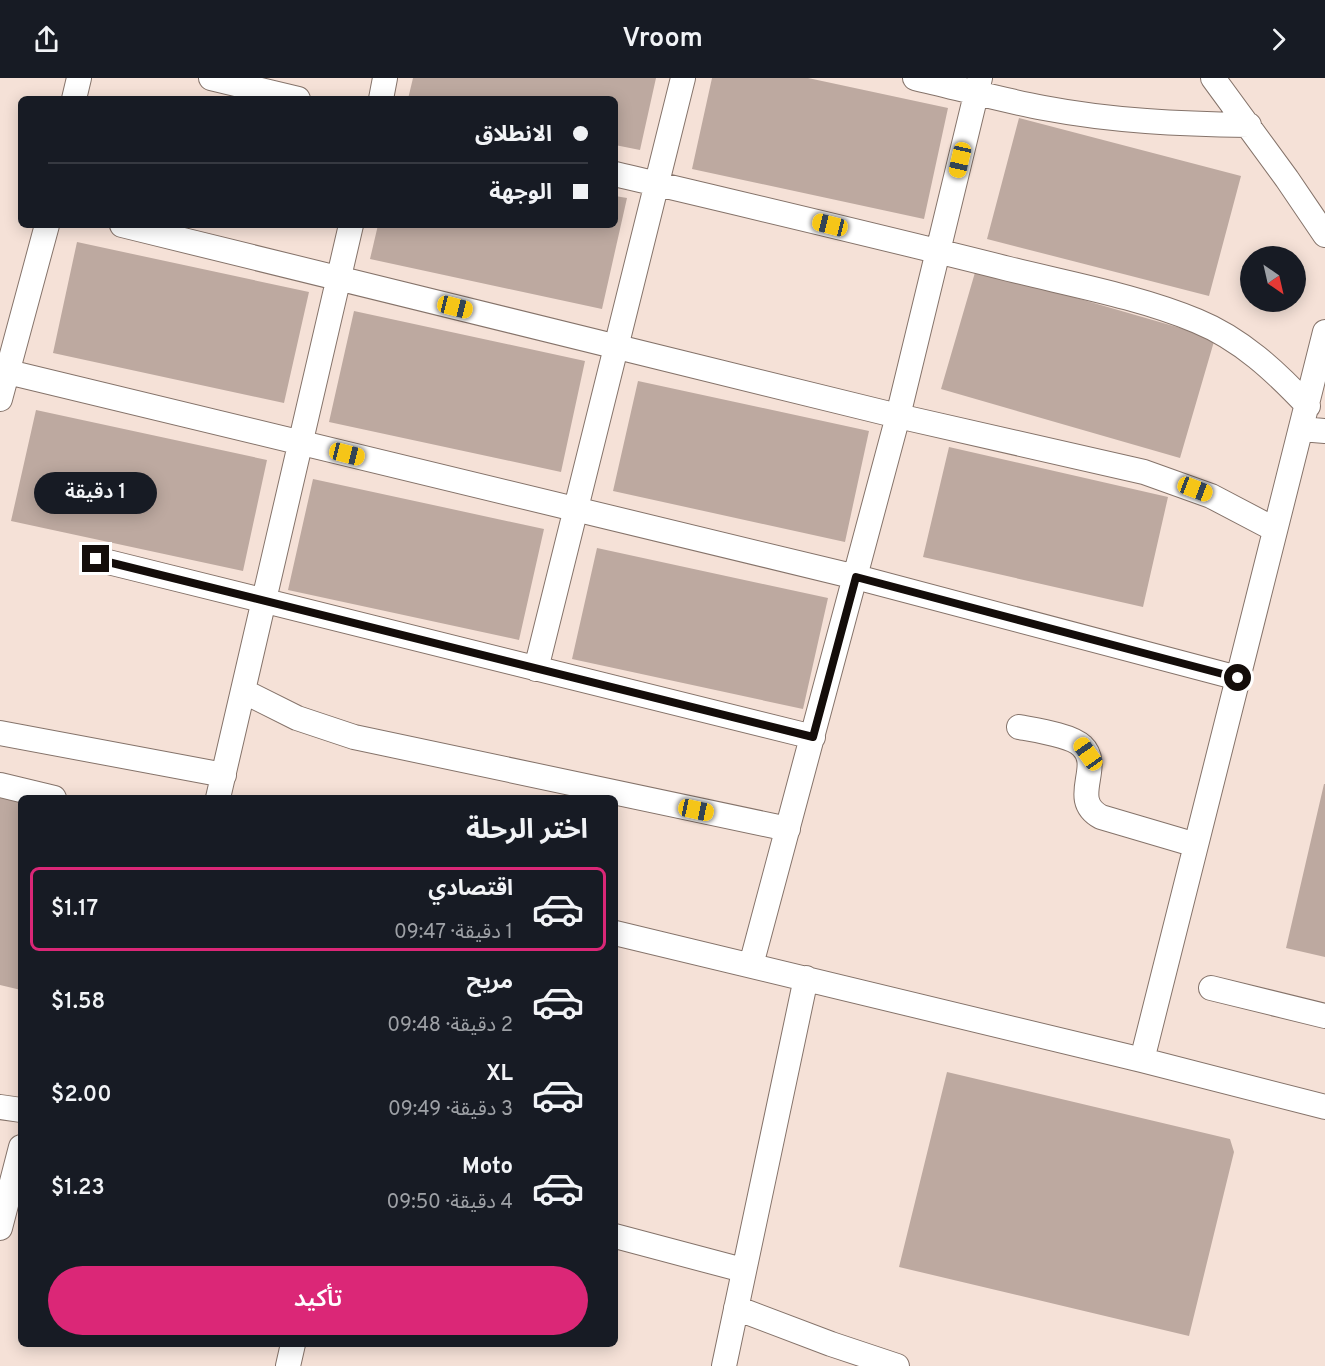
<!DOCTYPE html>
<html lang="ar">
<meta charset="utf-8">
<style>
:root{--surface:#171b24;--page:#242831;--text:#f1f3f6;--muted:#9ea1a6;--line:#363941;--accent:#db2777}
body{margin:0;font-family:Overpass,"Noto Sans Arabic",sans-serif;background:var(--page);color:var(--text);direction:rtl;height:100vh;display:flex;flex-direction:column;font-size:22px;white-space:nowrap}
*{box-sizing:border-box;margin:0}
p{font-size:20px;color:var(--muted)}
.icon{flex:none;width:33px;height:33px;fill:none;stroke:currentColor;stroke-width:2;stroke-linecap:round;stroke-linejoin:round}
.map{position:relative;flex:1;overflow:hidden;direction:ltr}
.details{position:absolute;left:18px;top:717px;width:600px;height:552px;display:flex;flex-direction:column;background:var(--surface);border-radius:9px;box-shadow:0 3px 15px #0003;direction:rtl}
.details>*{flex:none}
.banner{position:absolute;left:18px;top:18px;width:600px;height:132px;border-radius:9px;box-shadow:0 3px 15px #0003;direction:rtl;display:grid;align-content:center;height:132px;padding:0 30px;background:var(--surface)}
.needle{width:39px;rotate:146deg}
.buttons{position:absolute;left:1240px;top:168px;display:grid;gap:12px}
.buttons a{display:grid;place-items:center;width:66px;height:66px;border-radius:50%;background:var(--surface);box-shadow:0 3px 15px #0003;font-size:30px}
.end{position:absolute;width:27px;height:27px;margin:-14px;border:8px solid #140d0a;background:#fff;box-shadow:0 0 0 3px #fff}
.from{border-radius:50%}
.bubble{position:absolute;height:42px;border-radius:21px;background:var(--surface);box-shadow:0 3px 15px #0003;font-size:20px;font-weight:600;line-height:42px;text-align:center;direction:rtl}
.car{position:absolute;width:18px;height:36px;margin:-18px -9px;border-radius:8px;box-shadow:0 0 4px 2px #0007;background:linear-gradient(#f5c518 24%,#345 0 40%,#f5c518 0 76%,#345 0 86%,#f5c518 0)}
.banner b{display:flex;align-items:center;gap:21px;height:57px;font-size:22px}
.banner b+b{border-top:2px solid var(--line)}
.banner i{width:15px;height:15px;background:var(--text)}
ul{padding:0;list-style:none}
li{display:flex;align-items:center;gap:18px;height:84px;margin:0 12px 9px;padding:0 18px;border:3px solid transparent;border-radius:9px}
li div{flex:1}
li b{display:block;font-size:22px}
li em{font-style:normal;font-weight:600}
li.active{border-color:var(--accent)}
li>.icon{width:54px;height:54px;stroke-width:1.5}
h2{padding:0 30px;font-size:27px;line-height:72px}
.cta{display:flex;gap:12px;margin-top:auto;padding:12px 30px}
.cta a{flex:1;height:69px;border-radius:36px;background:var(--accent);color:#fff;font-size:24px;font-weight:600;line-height:69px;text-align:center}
header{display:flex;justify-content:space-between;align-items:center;height:78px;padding:0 30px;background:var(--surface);font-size:27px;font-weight:600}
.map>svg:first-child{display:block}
.building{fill:#bda9a0}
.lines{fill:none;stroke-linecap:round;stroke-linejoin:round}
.minor-casing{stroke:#85736a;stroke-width:26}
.minor{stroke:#fff;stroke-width:24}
.route{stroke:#140d0a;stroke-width:8}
</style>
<header><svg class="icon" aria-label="forward" viewBox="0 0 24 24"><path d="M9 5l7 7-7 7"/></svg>Vroom<svg class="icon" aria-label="share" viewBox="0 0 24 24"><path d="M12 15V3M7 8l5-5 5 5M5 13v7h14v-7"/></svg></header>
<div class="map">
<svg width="1325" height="1288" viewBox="0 0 1325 1288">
<rect width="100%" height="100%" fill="#f5e1d7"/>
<path class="building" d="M413 0H656L640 72 615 67V21H408Z
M712 0H808L948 30 924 141 692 91Z
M1019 40 1241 98 1209 218 987 161Z
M615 118 627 120 602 231 370 181 378 147H615Z
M77 164 309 214 284 325 53 275Z
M976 191 1215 260 1180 380 941 311Z
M354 233 585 283 561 394 329 344Z
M638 303 869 353 845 464 613 413Z
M36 332 267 382 243 493 11 443Z
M949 369 1168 419 1143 529 923 479Z
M313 401 544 451 519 562 288 512Z
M597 470 828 520 803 631 572 581Z
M1324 706H1325V879L1286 870Z
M0 710 21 720V912L0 907Z
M947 994 1230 1061 1234 1074 1189 1258 899 1189Z"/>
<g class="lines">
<defs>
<path id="minor" d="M211 0 298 21
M915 0C958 10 1001 22 1044 30 1112 43 1180 46 1249 47
M1213 0 1287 101 1325 157
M74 21 79 0
M381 21 385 0
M615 96C746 127 878 158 1009 191 1069 206 1140 219 1197 243 1241 261 1275 293 1308 328
M122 147 898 338 1144 394 1211 418 1274 451
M8 294 856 499 1238 600
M0 321 47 147
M1301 351 1325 353
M96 481 813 659
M536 591 683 0
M243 613 297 640 354 659 788 751
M1019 649C1034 652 1071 657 1082 668 1104 689 1068 721 1101 739L1196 767
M0 655 224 697
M0 707 54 720
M218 720 351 147
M615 855 1142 982 1325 1029
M751 887 898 338 980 0
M1211 910 1325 938
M1142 982 1325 254
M0 1029 21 1032
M0 1150 21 1069
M615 1158 743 1192
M736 1230 831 1266 897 1288
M288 1288 293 1266
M724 1288 806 900"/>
</defs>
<use href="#minor" class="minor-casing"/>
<use href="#minor" class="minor"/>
</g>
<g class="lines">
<path class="route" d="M96 481 813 659 856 499 1238 600"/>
</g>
</svg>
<div class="buttons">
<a><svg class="needle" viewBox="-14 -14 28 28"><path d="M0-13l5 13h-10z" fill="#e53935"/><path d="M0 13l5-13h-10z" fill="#9ea1a6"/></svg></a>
</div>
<i class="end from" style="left:1238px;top:600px"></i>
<i class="end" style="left:96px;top:481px"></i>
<div class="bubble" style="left:34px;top:394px;width:123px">1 دقيقة</div>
<i class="car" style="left:960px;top:82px;rotate:193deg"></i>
<i class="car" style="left:830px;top:147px;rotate:284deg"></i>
<i class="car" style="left:455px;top:229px;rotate:104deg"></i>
<i class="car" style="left:347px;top:376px;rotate:104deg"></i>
<i class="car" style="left:1195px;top:411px;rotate:111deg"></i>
<i class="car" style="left:1088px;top:676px;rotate:325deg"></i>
<i class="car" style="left:696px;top:732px;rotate:102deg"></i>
<div class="banner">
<b><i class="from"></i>الانطلاق</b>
<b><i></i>الوجهة</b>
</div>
<section class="details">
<h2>اختر الرحلة</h2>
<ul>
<li class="active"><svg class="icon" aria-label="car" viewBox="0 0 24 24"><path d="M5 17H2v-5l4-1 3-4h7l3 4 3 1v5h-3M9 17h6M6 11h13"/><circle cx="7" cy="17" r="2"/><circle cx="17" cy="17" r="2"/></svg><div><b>اقتصادي</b><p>1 دقيقة · 09:47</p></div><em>$1.17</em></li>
<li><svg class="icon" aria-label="car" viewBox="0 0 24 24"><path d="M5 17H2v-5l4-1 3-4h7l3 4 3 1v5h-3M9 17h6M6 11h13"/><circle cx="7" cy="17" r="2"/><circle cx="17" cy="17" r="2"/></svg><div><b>مريح</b><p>2 دقيقة · 09:48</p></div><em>$1.58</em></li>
<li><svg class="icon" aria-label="car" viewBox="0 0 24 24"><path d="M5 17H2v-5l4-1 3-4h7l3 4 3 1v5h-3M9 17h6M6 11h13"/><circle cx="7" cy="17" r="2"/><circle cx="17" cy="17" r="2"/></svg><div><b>XL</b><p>3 دقيقة · 09:49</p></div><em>$2.00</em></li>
<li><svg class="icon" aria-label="car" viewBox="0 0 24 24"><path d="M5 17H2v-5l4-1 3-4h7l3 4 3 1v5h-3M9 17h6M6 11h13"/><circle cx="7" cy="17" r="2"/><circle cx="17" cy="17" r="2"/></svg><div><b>Moto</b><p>4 دقيقة · 09:50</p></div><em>$1.23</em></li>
</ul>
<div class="cta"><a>تأكيد</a></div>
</section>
</div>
